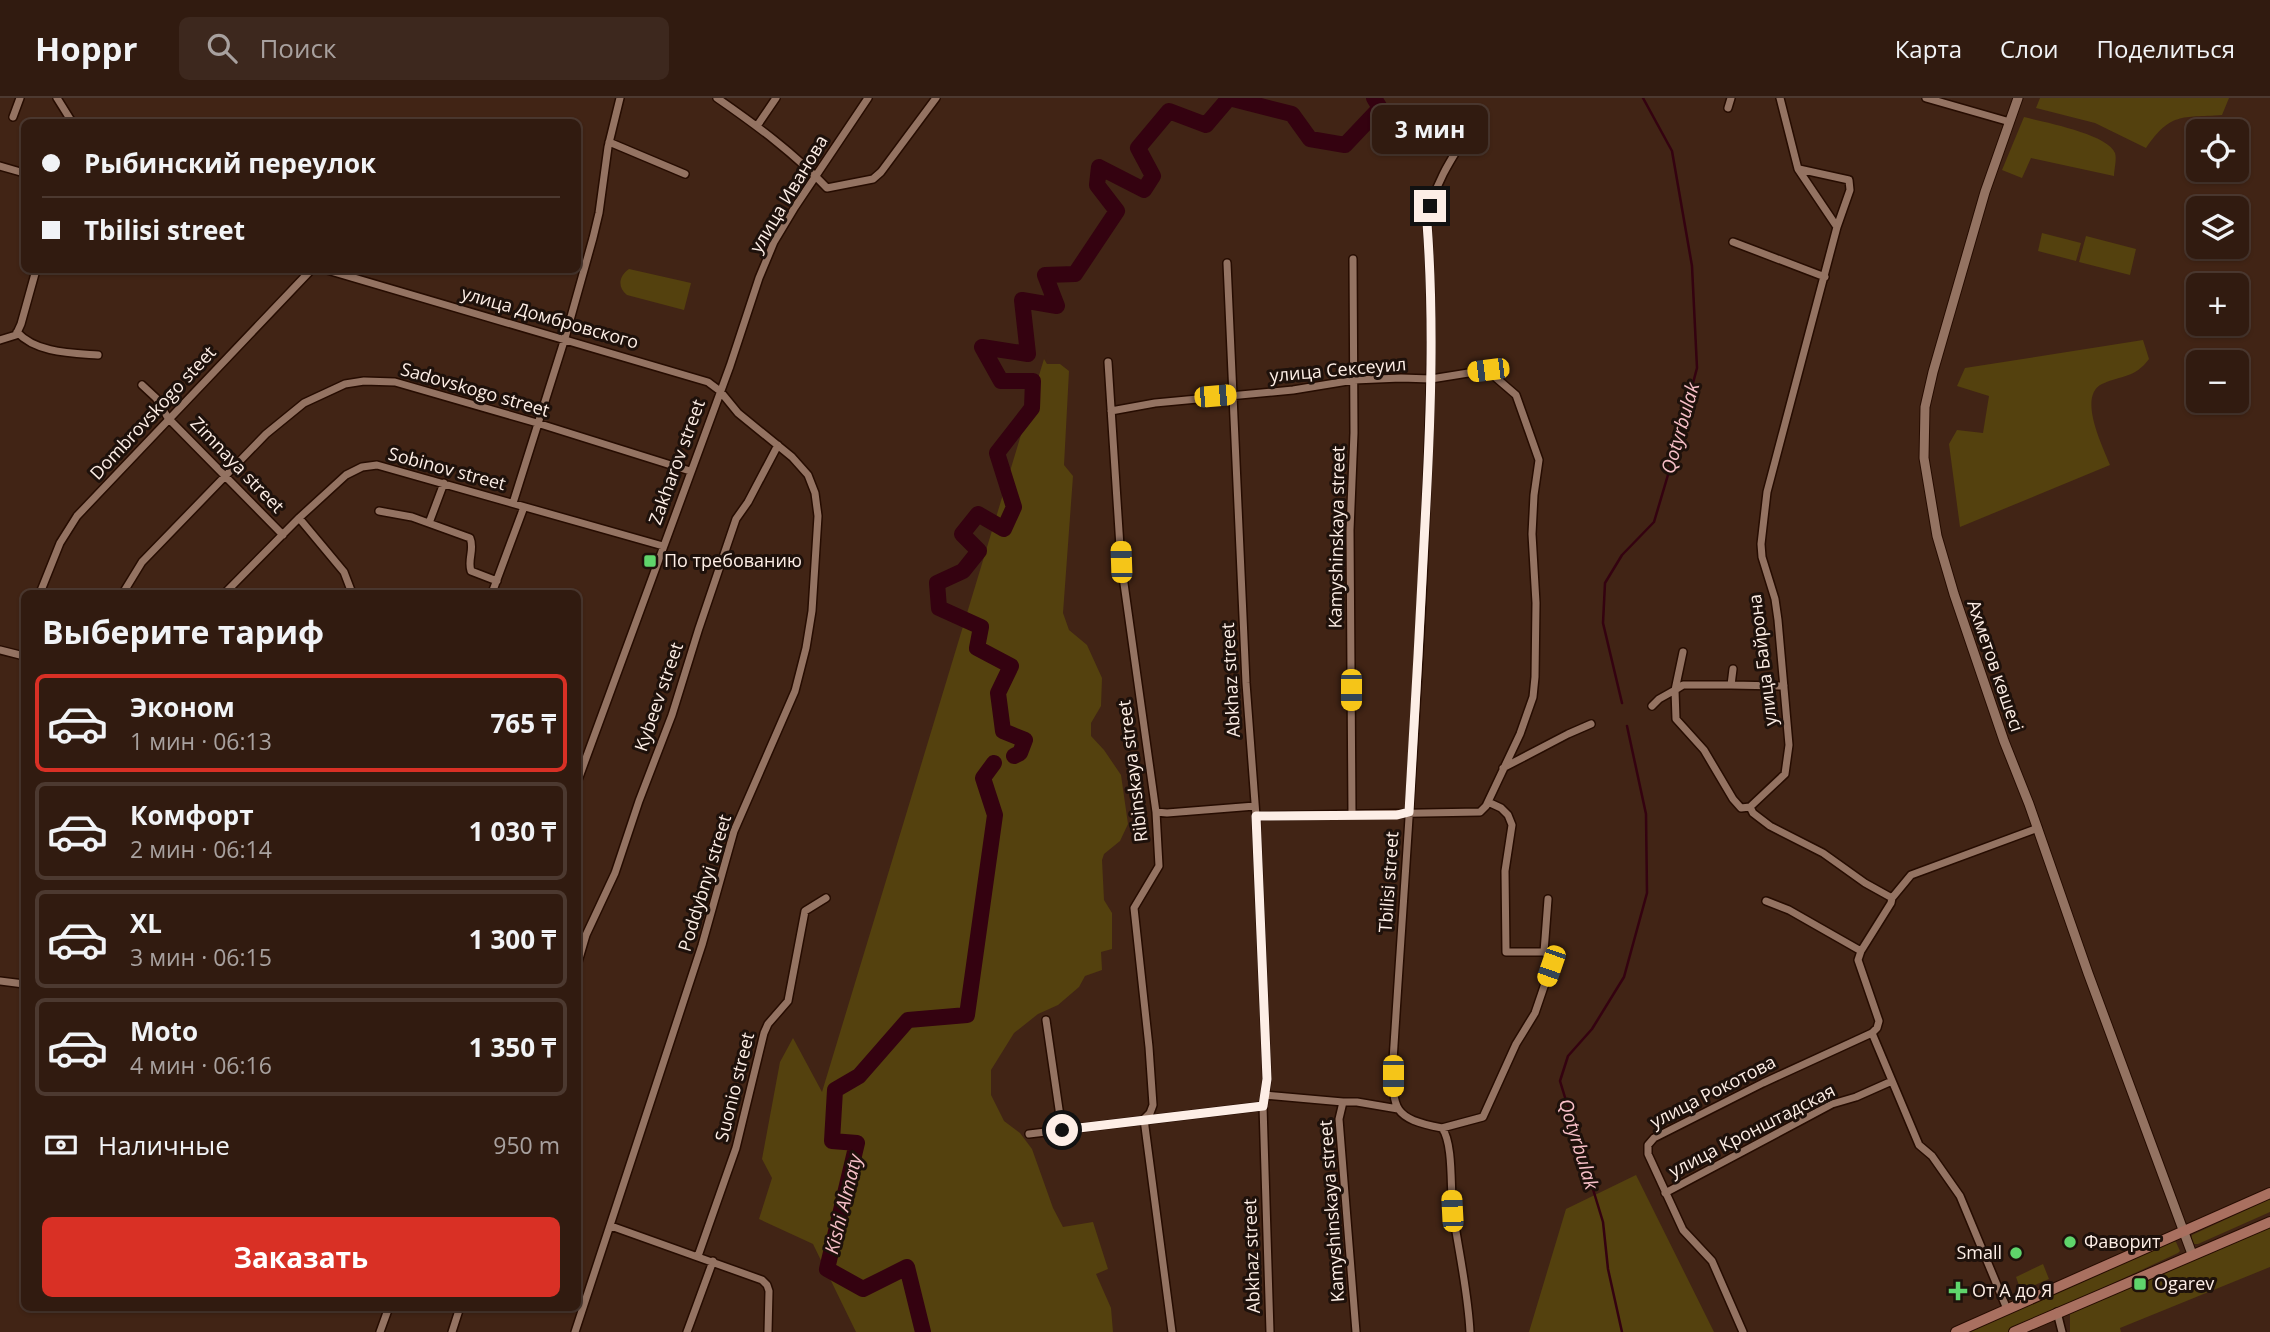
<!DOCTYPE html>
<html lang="ru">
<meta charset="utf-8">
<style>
:root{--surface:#311b10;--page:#3d281e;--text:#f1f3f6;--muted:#a8a19f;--line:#4c3930;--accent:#d93025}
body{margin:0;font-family:"Open Sans",sans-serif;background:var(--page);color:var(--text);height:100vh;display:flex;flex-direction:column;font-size:26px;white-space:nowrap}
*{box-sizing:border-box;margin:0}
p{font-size:23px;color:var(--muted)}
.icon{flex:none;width:38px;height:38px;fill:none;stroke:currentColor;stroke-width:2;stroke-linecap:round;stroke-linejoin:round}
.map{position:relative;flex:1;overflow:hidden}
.details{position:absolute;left:21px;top:492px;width:560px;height:721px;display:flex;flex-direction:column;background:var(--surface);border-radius:10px;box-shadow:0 2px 5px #0004,0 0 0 2px var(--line)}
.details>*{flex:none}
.top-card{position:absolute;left:21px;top:21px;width:560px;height:154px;border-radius:10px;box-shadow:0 2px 5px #0004,0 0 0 2px var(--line);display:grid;align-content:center;height:154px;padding:0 21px;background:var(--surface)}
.fabs{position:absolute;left:2186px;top:21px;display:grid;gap:14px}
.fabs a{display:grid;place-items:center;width:63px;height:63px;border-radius:10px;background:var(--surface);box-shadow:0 2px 5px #0004,0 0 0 2px var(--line);font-size:35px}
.end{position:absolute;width:32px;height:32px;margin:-16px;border:9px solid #fdeee6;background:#111;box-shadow:0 0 0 4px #111}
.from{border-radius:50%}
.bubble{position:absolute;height:49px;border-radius:10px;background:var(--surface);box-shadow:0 2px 5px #0004,0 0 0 2px var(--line);font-size:23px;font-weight:700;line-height:49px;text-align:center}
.car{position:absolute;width:21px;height:42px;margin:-21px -10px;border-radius:9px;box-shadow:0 0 5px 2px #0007;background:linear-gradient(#f5c518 24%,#345 0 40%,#f5c518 0 76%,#345 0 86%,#f5c518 0)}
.top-card b{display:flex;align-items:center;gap:24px;height:66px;font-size:26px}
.top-card b+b{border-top:2px solid var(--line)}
.top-card i{width:18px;height:18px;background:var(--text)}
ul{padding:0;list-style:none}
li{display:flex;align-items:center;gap:21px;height:98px;margin:0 14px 10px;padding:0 7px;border:4px solid var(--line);border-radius:10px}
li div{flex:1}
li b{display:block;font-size:26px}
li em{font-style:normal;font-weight:700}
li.active{border-color:var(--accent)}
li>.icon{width:63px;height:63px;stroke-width:1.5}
h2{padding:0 21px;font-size:32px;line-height:84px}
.pay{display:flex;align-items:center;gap:18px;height:77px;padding:0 21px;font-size:26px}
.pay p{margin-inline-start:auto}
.action{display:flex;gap:14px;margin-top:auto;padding:14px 21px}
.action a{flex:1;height:80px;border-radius:10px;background:var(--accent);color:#fff;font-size:28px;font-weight:700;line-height:80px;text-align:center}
header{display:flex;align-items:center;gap:42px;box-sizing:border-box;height:98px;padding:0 35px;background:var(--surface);border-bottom:2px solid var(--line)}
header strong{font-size:33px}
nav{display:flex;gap:38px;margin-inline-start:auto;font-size:24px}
.search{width:490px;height:63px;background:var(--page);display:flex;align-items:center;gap:18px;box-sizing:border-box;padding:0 24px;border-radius:10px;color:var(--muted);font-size:26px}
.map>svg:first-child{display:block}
.green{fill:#54410e}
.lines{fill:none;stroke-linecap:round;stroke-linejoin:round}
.stream{stroke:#340210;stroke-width:2.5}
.river{stroke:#340210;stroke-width:16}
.minor-casing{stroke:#260c01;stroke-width:10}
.tertiary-casing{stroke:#260c01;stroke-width:11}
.secondary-casing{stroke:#260c01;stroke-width:12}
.minor{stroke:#947362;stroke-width:7}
.tertiary{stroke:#947362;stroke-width:9}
.secondary{stroke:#a97060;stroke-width:10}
.route{stroke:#fdeee6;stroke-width:9}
.poi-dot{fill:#5fd56b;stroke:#1e110b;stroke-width:2.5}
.labels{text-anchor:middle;stroke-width:6;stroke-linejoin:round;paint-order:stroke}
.street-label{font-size:18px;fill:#fdeee6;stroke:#1e110b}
.poi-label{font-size:18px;fill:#fdeee6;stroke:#1e110b;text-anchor:start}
.water-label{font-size:19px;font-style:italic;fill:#f8c0c8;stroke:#1e110b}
</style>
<header>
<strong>Hoppr</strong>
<div class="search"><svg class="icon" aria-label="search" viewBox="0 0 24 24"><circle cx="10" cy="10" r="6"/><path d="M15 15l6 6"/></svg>Поиск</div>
<nav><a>Карта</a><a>Слои</a><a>Поделиться</a></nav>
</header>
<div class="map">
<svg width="2270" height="1234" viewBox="0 0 2270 1234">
<rect width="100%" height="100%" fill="#412415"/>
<path class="green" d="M2040 0H2229L2222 17C2181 20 2171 14 2146 50L2095 25 2036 10Z
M2024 19C2043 24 2108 36 2115 55 2117 61 2114 72 2114 78L2031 60 2022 80 2002 72Z
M2042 135 2081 145 2076 163 2038 153Z
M2086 138 2136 151 2130 177 2079 164Z
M629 171 691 185 684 212 627 197C617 189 619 178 629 171Z
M2143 242 2149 261C2135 280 2122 277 2102 286 2077 298 2103 349 2110 367L1960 429 1949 346 1957 332 1983 335 1989 298 1957 288 1965 270Z
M1047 251 1044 261 1047 266H1060L1069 273 1064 367 1073 378 1063 515 1069 532 1087 547 1102 580 1101 608 1091 625V638L1104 652 1121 677 1128 726 1120 743 1104 756 1102 762 1104 802 1112 815V851L1101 854 1102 872 1085 878 1079 889 1058 907 1038 916 1014 935 991 972V997L1004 1023 1020 1035 1032 1051 1053 1110 1063 1129 1093 1124 1108 1171 1096 1176 1111 1210 1113 1234H856L813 1146 759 1121 772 1080 762 1061 780 964 793 940 822 994Z
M1636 1077 1714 1234H1529L1566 1111Z
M2270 1101V1114L2198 1146H2192L2190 1142 2192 1137Z
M2270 1129V1169L2120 1230 2121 1234H2070V1214Z
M2172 1142 2176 1144 2180 1153 2178 1155 2008 1234H1967Z
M2043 1166 2049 1181 2021 1193 2016 1179Z"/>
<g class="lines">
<path class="stream" d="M1622 605 1603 525 1605 485 1622 457 1654 424 1673 360 1697 270 1692 168 1672 53 1643 0
M1622 1234 1608 1171 1603 1124 1560 983 1568 958 1592 931 1624 879 1647 795 1646 716 1627 628"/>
<path class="river" d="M1014 658 1020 655 1025 642 1003 633 998 595 1011 568 977 550 981 529 939 510 937 485 963 473 979 453 962 436 978 416 1004 431 1014 409 997 355 1032 310 1033 283H1001L982 249 1028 256 1022 202 1057 208 1045 177 1075 176 1117 113 1097 87 1099 69 1144 92 1153 78 1138 50 1169 13 1206 27 1229 0 1292 16 1310 41 1345 47 1380 10 1374 0
M923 1234 907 1169 863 1191 827 1171 857 1045 832 1043 835 992 859 978 908 922 967 917 995 717 983 680 994 665"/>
<defs>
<path id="minor" d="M57 0 72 24
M717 0C756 27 794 55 827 90L873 81 881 74 936 0
M1780 0 1798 71 1837 129 1767 394 1761 446 1762 459 1775 501 1778 522 1789 647 1785 676 1750 709 1753 715 1770 728 1823 755 1865 785 1892 800 1911 777 2038 730
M1926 0 2010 24
M1728 10 1731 0
M13 19 20 0
M757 28 776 0
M609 44 685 76
M0 68 24 75
M1799 71 1849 82 1850 92 1837 129
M1733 144 1825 179
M1227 165 1246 585 1256 718 1267 981 1265 997 1343 1004
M327 172 708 284 720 293 738 315 792 359 808 377 815 395 818 418 812 513 806 550 795 593 734 733 702 847 575 1234
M17 234C36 255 71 255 98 257
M0 242 16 237 21 226 36 172
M1108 264 1121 464 1156 714 1159 768 1134 810 1149 949 1153 1007 1150 1015 1144 1021 1172 1234
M142 287 156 300 168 320 283 437
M1111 313 1155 305 1293 292 1354 282 1401 280 1431 281 1487 272 1516 297 1539 362 1534 397 1532 436 1536 505 1535 579 1533 599 1520 636 1486 708 1480 714 1256 718
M513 405 565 240 593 140 599 115 608 49 620 0
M379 413 412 419 470 440C475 451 467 462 471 473L497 483
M299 420 344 474 352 495
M429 425 444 385
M40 495 60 445 77 418 311 172
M123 495 142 464 266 336 304 305 345 286 364 283 395 284 537 325 690 373
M225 495 299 420 346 377 362 369 377 367 663 448
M492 495 524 409
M0 552 24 558
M1731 587 1784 588
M1675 592 1683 587H1731L1733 571
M1675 592 1683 554
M1652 608 1659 601 1675 592 1676 621 1704 652 1733 701 1741 710 1750 709
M1503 670 1568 636 1591 626
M578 682 730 268 759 180 774 144 795 109 868 0
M1488 704 1501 710 1508 717 1512 727 1505 773 1506 854H1544
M1156 714 1167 715 1255 708
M1352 716 1350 432 1354 335 1353 161
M1892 800 1891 805 1861 853 1858 862 1879 923 1877 930 1872 935 1919 1047 1932 1058 1960 1098 2007 1211
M1766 803 1789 812 1861 853
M578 864 586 837 615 775 639 703 672 617 699 530 736 421 748 404 778 347
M0 883 24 886
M1046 922 1062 1032
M1265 997 1263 1008 1270 1234
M1442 1030 1483 1019 1516 946 1535 915 1551 868V860L1544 854 1548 801
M1029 1036 1263 1008
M1665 1095 1832 1006 1856 999 1892 983
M611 1128 762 1182 767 1187 769 1193 768 1234
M698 1158 736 1050 764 935 768 926 788 903 805 813 826 800
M2057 1214 2062 1234
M380 1234 389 1209
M452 1234 460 1209
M687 1234 713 1163
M1356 1234 1339 1021 1343 1004H1357L1398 1011
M1470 1234C1468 1194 1459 1155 1453 1115 1450 1094 1454 1046 1442 1030 1391 1020 1393 1011 1393 963 1404 786 1418 610 1425 433 1429 329 1435 229 1427 125 1433 85 1455 55 1477 21
M1743 1234 1712 1163 1683 1132 1648 1056V1047L1654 1040 1763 985 1872 935"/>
<path id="tertiary" d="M2018 0 1985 94 1933 274 1925 309 1924 360 1937 438 1954 496 2004 643 2029 706 2088 875 2192 1156"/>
<path id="secondary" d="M1956 1234 2270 1095
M2014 1234 2270 1124"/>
</defs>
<use href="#minor" class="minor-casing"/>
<use href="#tertiary" class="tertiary-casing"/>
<use href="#secondary" class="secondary-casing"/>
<use href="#minor" class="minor"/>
<use href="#tertiary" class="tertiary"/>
<use href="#secondary" class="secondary"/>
</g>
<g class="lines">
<path class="route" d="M1062 1032 1263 1008 1267 981 1256 718 1397 717 1409 714C1415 611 1421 509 1426 406 1431 312 1434 219 1427 125L1430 108"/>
</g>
<g class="poi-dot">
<rect x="643" y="456" width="14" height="14" rx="3.5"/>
<circle cx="2070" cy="1144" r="7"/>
<circle cx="2016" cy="1155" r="7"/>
<rect x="2133" y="1179" width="14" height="14" rx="3.5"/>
<path d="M1954.5 1182.5h7v7h7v7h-7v7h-7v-7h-7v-7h7z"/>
</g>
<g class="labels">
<g class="street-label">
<text transform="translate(789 96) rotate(-59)" y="6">улица Иванова</text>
<text transform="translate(550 220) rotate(16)" y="6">улица Домбровского</text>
<text transform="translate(1338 272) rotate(-5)" y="6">улица Сексеуил</text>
<text transform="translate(475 292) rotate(16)" y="6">Sadovskogo street</text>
<text transform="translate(153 315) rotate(-47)" y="6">Dombrovskogo steet</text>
<text transform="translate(677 364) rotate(-70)" y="6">Zakharov street</text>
<text transform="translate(237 367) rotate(46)" y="6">Zimnaya street</text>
<text transform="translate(447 371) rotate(15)" y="6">Sobinov street</text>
<text transform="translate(1337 439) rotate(-89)" y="6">Kamyshinskaya street</text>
<text transform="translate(1763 562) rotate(-97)" y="6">улица Байрона</text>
<text transform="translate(1995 568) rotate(71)" y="6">Ахметов көшесі</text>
<text transform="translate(1231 582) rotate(-93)" y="6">Abkhaz street</text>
<text transform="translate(659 599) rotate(-71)" y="6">Kybeev street</text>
<text transform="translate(1133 673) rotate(-97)" y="6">Ribinskaya street</text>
<text transform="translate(1389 784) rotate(-86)" y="6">Tbilisi street</text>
<text transform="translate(705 785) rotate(-73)" y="6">Poddybnyi street</text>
<text transform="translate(735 989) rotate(-76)" y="6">Suonio street</text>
<text transform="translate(1713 994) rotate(-27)" y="6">улица Рокотова</text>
<text transform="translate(1752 1033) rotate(-27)" y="6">улица Кронштадская</text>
<text transform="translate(1332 1113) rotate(-94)" y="6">Kamyshinskaya street</text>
<text transform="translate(1252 1158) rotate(-92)" y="6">Abkhaz street</text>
</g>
<g class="poi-label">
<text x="664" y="469">По требованию</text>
<text x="2084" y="1150">Фаворит</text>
<text x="2002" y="1161" text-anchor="end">Small</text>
<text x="2154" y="1192">Ogarev</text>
<text x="1972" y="1199">От А до Я</text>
</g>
<g class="water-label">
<text transform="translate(1680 330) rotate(-74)" y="7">Qotyrbulak</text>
<text transform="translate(1579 1046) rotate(73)" y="7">Qotyrbulak</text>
<text transform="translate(843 1106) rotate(-76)" y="7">Kіshі Almaty</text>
</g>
</g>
</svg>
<div class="fabs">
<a><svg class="icon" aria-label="locate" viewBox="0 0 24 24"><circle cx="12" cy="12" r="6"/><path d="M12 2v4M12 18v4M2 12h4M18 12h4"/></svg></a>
<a><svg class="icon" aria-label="layers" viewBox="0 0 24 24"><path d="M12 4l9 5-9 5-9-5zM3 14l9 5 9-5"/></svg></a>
<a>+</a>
<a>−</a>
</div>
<i class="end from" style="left:1062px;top:1032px"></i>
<i class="end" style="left:1430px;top:108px"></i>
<div class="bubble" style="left:1372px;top:7px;width:116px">3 мин</div>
<i class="car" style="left:1488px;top:272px;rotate:263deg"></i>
<i class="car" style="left:1215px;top:298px;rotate:85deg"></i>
<i class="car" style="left:1121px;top:464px;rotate:358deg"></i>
<i class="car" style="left:1351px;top:592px;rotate:180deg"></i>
<i class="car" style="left:1551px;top:868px;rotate:199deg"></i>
<i class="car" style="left:1393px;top:978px;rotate:180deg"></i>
<i class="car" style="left:1452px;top:1113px;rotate:357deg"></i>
<div class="top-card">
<b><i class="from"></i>Рыбинский переулок</b>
<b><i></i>Tbilisi street</b>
</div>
<section class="details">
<h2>Выберите тариф</h2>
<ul>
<li class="active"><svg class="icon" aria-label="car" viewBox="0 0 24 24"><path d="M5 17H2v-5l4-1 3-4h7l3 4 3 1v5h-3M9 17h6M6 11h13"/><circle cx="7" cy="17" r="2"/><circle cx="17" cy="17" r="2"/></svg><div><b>Эконом</b><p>1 мин · 06:13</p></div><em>765 ₸</em></li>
<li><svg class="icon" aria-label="car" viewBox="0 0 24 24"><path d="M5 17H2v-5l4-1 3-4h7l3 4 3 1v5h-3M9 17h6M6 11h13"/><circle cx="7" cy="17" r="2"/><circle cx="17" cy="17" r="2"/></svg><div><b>Комфорт</b><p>2 мин · 06:14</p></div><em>1 030 ₸</em></li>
<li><svg class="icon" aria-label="car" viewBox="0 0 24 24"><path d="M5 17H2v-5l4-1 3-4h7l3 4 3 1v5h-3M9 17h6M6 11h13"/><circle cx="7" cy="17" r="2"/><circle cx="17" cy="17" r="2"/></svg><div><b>XL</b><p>3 мин · 06:15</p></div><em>1 300 ₸</em></li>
<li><svg class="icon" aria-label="car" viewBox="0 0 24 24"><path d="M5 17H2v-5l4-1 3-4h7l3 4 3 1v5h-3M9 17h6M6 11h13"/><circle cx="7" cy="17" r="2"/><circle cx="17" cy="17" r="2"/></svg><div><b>Moto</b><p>4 мин · 06:16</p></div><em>1 350 ₸</em></li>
</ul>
<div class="pay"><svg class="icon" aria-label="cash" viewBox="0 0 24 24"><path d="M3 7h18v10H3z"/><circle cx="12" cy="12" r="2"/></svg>Наличные<p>950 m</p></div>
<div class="action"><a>Заказать</a></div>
</section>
</div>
